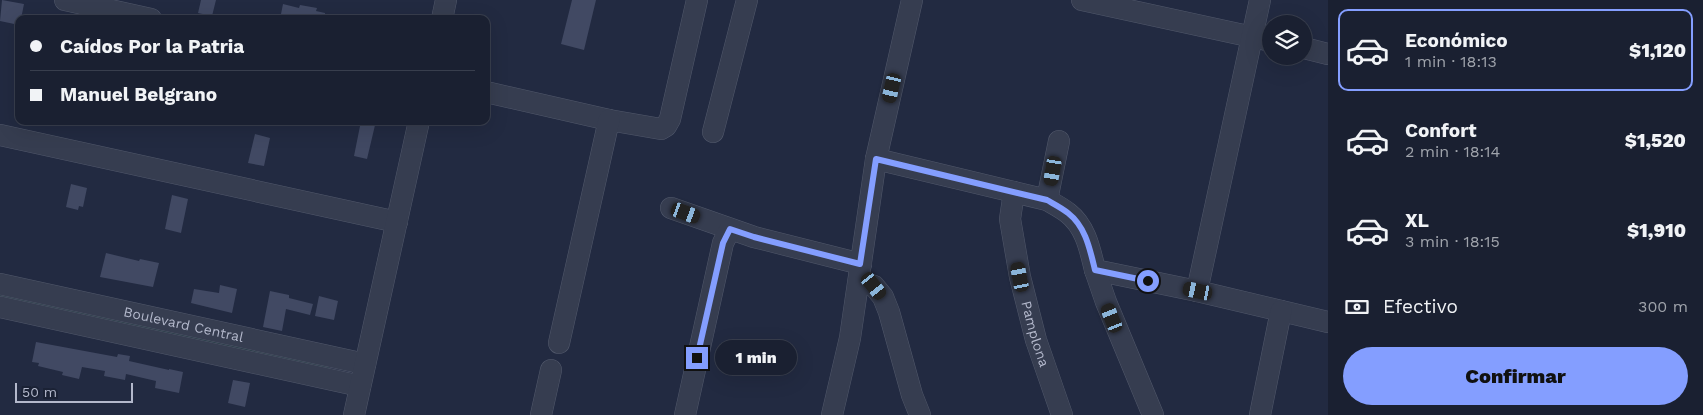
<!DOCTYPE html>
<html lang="es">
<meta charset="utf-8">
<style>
:root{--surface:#1a2031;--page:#272d3d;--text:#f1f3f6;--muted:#9fa3ab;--line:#383e4d;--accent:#849eff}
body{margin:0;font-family:"Work Sans",sans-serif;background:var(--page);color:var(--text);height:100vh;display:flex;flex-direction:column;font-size:19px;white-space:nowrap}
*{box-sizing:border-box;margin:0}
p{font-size:16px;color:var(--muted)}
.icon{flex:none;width:28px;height:28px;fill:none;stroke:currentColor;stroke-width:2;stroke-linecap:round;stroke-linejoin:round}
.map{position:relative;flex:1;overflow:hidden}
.panel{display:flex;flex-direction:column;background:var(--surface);width:375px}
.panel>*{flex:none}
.guide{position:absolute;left:15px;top:15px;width:475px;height:110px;border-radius:10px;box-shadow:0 5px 20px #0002,0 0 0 1px var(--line);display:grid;align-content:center;height:110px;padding:0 15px;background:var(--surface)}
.buttons{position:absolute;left:1262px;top:15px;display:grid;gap:10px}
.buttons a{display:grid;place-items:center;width:50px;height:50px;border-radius:50%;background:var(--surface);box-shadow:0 5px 20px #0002,0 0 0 1px var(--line);font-size:25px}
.scale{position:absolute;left:15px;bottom:12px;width:118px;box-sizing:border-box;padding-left:5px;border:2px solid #b3b8cb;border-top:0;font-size:14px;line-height:18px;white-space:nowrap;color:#b3b8cb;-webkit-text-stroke:4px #1b2235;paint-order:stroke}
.end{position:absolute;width:22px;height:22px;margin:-11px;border:6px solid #849eff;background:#111;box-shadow:0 0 0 2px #111}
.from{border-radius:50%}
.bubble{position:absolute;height:35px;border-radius:18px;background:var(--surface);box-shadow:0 5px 20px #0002,0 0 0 1px var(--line);font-size:16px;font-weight:800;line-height:35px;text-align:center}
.car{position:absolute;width:15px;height:30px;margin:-15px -8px;border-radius:6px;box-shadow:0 0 4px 1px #0007;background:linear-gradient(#222 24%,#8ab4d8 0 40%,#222 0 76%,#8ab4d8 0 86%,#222 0)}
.guide b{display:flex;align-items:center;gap:18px;height:48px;font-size:19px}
.guide b+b{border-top:1px solid var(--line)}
.guide i{width:12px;height:12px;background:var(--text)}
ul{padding:9px 0 0;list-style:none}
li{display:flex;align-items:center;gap:15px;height:82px;margin:0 10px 8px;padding:0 5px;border:2px solid transparent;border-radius:10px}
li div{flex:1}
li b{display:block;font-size:19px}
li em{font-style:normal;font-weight:800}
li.on{border-color:var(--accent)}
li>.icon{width:45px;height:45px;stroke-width:1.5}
.pay{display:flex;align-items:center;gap:12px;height:55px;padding:0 15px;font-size:19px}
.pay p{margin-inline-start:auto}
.cta{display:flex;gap:10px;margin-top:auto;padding:10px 15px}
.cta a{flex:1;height:58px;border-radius:30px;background:var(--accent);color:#111;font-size:20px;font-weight:800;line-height:58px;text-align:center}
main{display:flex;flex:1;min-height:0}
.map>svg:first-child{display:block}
.green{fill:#243942}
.building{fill:#414963}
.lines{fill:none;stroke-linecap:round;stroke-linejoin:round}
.minor-casing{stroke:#51586b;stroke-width:22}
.minor{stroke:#363d50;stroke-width:21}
.route{stroke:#849eff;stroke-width:6}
.labels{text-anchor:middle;stroke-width:5;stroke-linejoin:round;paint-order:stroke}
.street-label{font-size:14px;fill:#b3b8cb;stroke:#1b2235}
</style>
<main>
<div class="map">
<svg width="1328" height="415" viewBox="0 0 1328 415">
<rect width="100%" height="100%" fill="#222a41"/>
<path class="green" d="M0 292 329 366V369L0 298Z"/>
<path class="building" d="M2 0 24 4 21 19H19V25L0 21Z
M201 0H216L212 16 198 13Z
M572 0H596L584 50 561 44Z
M283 4 299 8 300 5 317 8 316 11 325 13V19H280Z
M361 121H376L367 159 354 156Z
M255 134 270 138 264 166 248 163Z
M71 184 87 188 83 207 79 206 78 210 66 207Z
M172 195 188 199 181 233 165 229Z
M106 253 139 261 140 259 159 263 153 287 100 277Z
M220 285 237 289 232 313 191 303 194 289 219 293Z
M270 291 289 295V298L313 304 310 315 286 309 282 331 263 327Z
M319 296 338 301 334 320 315 316Z
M36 342 117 357 118 354 130 356 129 361 169 370V369L183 372 179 393 155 388 156 381 126 374 125 380 104 376 105 371 82 367 79 379 62 375 63 372 38 366 39 363 32 362Z
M233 380 250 383 245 407 228 403Z"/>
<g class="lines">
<defs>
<g id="minor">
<path d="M65 0 151 19"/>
<path d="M1082 0 1271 41"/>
<path d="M442 19 446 0"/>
<path d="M1304 48 1328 54"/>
<path d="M486 92 609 120 661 129 666 126 670 119 697 0"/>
<path d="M713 132 747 0"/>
<path d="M0 135 397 222"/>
<path d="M876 159 1047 200C1054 204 1062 208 1068 213 1086 227 1090 250 1095 270L1197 291 1328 322"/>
<path id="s1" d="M1014 192 1010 219 1020 277 1036 340 1062 415"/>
<path d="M1047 200 1059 141"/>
<path d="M671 208 754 237 861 264"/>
<path d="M1095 270 1106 302 1153 415"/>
<path d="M859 281 874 286 883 297 889 312 912 395 920 415"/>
<path id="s2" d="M0 284 365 364"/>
<path d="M1197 291 1260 0"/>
<path d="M0 307 360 386"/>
<path d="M559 343 609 120"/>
<path d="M354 415 419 121"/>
<path d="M541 415 551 370"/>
<path d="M685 415 723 243 730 229"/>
<path d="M832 415 850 338 876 159 912 0"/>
<path d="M1260 415 1281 311"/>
</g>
</defs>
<use href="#minor" class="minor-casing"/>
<use href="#minor" class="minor"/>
</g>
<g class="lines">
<path class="route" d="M697 358 723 243 730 229 754 237 860 264 876 159 1047 200C1054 204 1062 208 1068 213 1086 227 1090 250 1095 270L1148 281"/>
</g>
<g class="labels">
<g class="street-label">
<text dy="5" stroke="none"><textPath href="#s2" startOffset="188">Boulevard Central</textPath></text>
<text dy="5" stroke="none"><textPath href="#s1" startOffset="145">Pamplona</textPath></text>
</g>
</g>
</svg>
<div class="buttons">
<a><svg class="icon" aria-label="layers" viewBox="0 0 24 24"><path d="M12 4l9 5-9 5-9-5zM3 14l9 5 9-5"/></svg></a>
</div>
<div class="scale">50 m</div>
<i class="end from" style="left:1148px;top:281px"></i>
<i class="end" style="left:697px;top:358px"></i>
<div class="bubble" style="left:715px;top:340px;width:82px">1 min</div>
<i class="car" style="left:892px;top:88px;rotate:193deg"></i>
<i class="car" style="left:1053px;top:171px;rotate:190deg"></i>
<i class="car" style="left:686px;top:213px;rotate:110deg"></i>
<i class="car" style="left:1020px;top:277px;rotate:349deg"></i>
<i class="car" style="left:874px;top:286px;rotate:141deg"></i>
<i class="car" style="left:1198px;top:291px;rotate:282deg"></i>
<i class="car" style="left:1112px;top:318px;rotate:338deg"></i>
<div class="guide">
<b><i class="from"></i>Caídos Por la Patria</b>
<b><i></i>Manuel Belgrano</b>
</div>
</div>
<section class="panel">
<ul>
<li class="on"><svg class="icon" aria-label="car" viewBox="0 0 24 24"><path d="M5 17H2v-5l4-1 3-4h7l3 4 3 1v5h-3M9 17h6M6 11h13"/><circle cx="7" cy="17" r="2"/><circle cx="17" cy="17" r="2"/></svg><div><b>Económico</b><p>1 min · 18:13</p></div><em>$1,120</em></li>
<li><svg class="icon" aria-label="car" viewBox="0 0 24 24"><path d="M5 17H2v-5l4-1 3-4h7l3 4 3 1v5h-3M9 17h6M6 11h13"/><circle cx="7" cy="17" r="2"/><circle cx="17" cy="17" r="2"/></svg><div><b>Confort</b><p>2 min · 18:14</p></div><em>$1,520</em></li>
<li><svg class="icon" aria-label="car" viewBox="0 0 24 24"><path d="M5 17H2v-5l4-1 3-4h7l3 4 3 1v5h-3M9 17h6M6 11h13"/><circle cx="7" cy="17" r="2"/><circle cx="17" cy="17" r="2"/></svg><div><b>XL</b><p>3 min · 18:15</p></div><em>$1,910</em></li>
</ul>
<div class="pay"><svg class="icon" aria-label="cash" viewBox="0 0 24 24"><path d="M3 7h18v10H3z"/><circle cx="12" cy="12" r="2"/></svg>Efectivo<p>300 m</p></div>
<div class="cta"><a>Confirmar</a></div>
</section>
</main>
